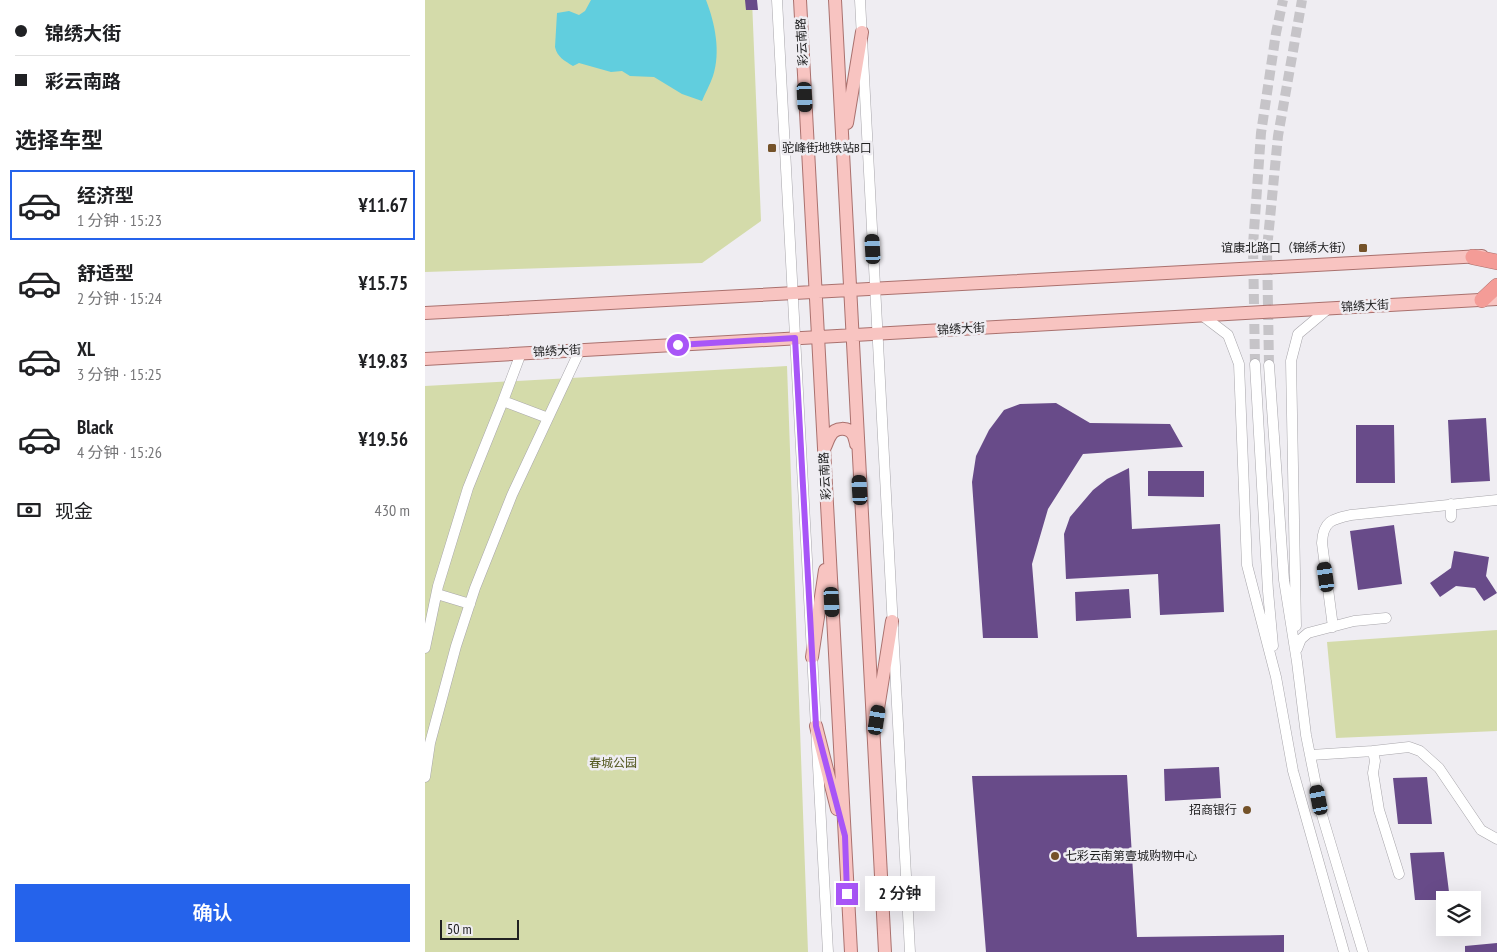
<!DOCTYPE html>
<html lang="zh">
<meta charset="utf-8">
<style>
:root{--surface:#fff;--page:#f2f2f2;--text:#202124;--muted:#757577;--line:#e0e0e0;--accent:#2563eb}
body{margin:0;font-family:"PT Sans Narrow","Noto Sans SC",sans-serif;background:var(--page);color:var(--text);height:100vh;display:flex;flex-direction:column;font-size:19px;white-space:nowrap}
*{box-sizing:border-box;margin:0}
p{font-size:16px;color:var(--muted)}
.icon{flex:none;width:28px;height:28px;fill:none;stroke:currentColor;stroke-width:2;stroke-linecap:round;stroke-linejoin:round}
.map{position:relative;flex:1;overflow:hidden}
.panel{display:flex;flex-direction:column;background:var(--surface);width:425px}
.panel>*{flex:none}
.hud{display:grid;align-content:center;height:110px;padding:0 15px;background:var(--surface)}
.fabs{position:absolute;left:1011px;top:891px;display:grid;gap:10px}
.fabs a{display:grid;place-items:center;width:45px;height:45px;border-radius:0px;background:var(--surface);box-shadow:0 5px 20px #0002;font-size:25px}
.scale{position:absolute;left:15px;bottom:12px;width:79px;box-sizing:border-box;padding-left:5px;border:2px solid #212122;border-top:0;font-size:14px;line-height:18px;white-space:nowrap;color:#212122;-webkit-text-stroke:4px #efedf2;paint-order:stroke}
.end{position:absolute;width:22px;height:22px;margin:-11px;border:6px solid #a855f7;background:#fff;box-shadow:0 0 0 2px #fff}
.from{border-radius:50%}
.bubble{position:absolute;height:35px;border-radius:0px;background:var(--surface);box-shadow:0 5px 20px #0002;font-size:16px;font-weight:600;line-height:35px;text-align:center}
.car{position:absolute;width:15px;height:30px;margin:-15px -8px;border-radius:6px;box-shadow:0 0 4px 1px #0007;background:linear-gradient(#222 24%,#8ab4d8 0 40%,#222 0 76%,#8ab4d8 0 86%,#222 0)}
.hud b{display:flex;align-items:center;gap:18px;height:48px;font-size:19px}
.hud b+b{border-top:1px solid var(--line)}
.hud i{width:12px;height:12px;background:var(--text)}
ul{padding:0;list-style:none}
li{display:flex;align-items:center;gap:15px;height:70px;margin:0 10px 8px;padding:0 5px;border:2px solid transparent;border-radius:0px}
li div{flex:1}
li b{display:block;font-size:19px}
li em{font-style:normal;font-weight:600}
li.current{border-color:var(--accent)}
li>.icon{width:45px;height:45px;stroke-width:1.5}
h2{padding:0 15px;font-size:22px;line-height:60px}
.pay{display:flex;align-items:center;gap:12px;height:55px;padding:0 15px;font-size:19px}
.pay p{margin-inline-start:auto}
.cta{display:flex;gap:10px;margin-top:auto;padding:10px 15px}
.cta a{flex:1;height:58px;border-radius:0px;background:var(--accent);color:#fff;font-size:20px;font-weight:600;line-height:58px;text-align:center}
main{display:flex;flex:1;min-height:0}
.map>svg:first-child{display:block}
.green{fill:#d4dbaa}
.water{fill:#61cede}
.building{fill:#684b89}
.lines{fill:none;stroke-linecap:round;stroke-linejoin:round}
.minor-tunnel{stroke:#c6c4c8;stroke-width:10;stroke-dasharray:10 5;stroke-linecap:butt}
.minor-casing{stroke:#a8a6ab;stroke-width:11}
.major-casing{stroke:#aa716e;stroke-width:14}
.highway-casing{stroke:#aa716e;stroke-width:16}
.minor{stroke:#fff;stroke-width:10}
.major{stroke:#f8c4c1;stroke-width:12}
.highway{stroke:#f49c97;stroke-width:15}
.route{stroke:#a855f7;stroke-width:6}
.poi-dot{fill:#745229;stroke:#efedf2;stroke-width:2}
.labels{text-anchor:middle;stroke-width:5;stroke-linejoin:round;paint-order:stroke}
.street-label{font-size:12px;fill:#212122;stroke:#efedf2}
.poi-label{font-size:12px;fill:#212122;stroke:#efedf2;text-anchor:start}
.park-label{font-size:12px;fill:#51561d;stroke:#efedf2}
</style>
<main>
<section class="panel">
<div class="hud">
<b><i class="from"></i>锦绣大街</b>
<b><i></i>彩云南路</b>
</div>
<h2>选择车型</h2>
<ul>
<li class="current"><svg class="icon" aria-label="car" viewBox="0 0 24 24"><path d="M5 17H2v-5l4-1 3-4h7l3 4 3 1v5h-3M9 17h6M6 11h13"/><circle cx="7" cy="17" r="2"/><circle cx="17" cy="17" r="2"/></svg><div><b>经济型</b><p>1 分钟 · 15:23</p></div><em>¥11.67</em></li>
<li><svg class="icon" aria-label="car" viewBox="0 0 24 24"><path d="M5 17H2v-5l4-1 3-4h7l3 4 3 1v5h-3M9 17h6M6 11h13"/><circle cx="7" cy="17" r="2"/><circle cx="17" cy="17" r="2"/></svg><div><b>舒适型</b><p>2 分钟 · 15:24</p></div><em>¥15.75</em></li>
<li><svg class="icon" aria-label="car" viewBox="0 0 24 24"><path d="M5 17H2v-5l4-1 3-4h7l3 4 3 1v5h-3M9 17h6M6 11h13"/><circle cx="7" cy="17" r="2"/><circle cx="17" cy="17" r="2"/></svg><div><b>XL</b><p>3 分钟 · 15:25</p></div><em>¥19.83</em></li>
<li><svg class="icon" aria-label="car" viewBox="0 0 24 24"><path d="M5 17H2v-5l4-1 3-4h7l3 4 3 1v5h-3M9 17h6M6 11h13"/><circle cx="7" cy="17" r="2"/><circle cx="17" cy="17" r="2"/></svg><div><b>Black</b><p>4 分钟 · 15:26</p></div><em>¥19.56</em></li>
</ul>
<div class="pay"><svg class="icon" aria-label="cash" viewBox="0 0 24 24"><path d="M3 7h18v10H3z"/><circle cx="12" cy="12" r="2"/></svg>现金<p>430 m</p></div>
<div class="cta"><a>确认</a></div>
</section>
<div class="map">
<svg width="1072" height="952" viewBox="0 0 1072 952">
<rect width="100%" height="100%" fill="#efedf2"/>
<path class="green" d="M0 0H327L336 221 277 263 0 272Z
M362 366 383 952H0V386Z
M1072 630V731L911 738 902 642Z"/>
<path class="water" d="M166 0H281C290 23 296 52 288 76 285 85 280 93 277 101L257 94 229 77 205 76 197 71 186 72 154 63 148 66C140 61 132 57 130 47L132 13 144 11 154 15 160 11Z"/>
<path class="building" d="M320 0H332L333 10H321Z
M631 403 665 423 745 424 758 447 658 454 623 509 607 564 613 638H558L547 482 551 456 564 430 579 410 595 404Z
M1061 418 1065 481 1026 483 1023 420Z
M931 425H969L970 483H931Z
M704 468 707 529 795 524 799 612 735 615 733 574 641 579 639 534 645 517 668 490 682 479Z
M723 471H779V497L723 496Z
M969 525 977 584 933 590 925 531Z
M1029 551 1064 557 1061 576 1072 593 1059 601 1050 588 1031 586 1015 597 1005 583 1026 568Z
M704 589 706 618 651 621 650 592Z
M794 767 796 798 740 801 739 769Z
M702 775 712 937 859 935V952H561L547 776Z
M1002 777 1007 824H973L968 778Z
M1019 852 1025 900H990L985 853Z
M1072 943V952H1040V946Z"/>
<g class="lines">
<path class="minor-tunnel" d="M830 364 828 245 836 133 851 33 858 0
M844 365 842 249 853 136 877 0"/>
<defs>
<path id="minor" d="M352 0 403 952
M435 0 485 952
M778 316 803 335 814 364 822 565 851 677 868 771 919 952
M830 364 843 591 848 646
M844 365 859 580 872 662 881 735 897 815 938 952
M78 401 123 418
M1026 504V517
M12 594 45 604
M871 626 866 361 873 334 904 308
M908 627 897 543C898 521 907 519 926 515L1072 500
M0 648 13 586 43 488 78 401 96 353
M872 649 876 639 883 633 929 621 961 618
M948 751 950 761 948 773 954 810 974 874
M886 755 948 751 984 747 995 751 1014 768 1056 830 1072 839
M0 777 5 743 31 646 50 588 87 495 155 350"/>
<path id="major" d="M375 0 426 952
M410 0 460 952
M422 123 437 32
M0 313 1057 256
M0 359 1072 299
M400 447C402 443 403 439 405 436 410 427 424 426 429 436 429 436 431 443 431 444
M387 657 400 570
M452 715 467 621
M391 726 412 809"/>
<path id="highway" d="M1048 257 1072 262
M1057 300 1072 286"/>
</defs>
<use href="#minor" class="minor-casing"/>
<use href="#major" class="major-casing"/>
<use href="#highway" class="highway-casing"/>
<use href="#minor" class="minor"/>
<use href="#major" class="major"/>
<use href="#highway" class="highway"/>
</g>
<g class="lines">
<path class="route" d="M253 345 370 338 391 726 420 836 422 894"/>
</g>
<g class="poi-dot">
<rect x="342" y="143" width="10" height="10" rx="2.5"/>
<rect x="933" y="243" width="10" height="10" rx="2.5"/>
<circle cx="822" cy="810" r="5"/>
<circle cx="630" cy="856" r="5"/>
</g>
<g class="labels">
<g class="street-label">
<text transform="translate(377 42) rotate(-93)" y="4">彩云南路</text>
<text transform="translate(940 306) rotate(-3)" y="4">锦绣大街</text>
<text transform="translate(536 329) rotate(-3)" y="4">锦绣大街</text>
<text transform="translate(132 351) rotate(-3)" y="4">锦绣大街</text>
<text transform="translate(400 476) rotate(-93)" y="4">彩云南路</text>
</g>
<g class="poi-label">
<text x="357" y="152">驼峰街地铁站B口</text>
<text x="928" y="252" text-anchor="end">谊康北路口（锦绣大街）</text>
<text x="812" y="814" text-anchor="end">招商银行</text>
<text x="640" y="860">七彩云南第壹城购物中心</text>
</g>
<g class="park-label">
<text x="188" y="767">春城公园</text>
</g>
</g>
</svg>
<div class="fabs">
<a><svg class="icon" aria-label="layers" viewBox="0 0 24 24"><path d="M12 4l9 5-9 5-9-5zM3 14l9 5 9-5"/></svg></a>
</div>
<div class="scale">50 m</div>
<i class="end from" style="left:253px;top:345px"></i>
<i class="end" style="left:422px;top:894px"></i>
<div class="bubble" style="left:440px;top:876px;width:70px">2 分钟</div>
<i class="car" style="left:380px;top:97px;rotate:177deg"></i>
<i class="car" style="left:448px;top:249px;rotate:357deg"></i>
<i class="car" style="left:435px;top:490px;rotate:357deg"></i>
<i class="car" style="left:901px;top:577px;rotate:352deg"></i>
<i class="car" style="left:407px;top:602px;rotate:177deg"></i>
<i class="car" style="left:452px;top:720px;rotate:9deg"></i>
<i class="car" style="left:894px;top:800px;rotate:349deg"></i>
</div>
</main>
